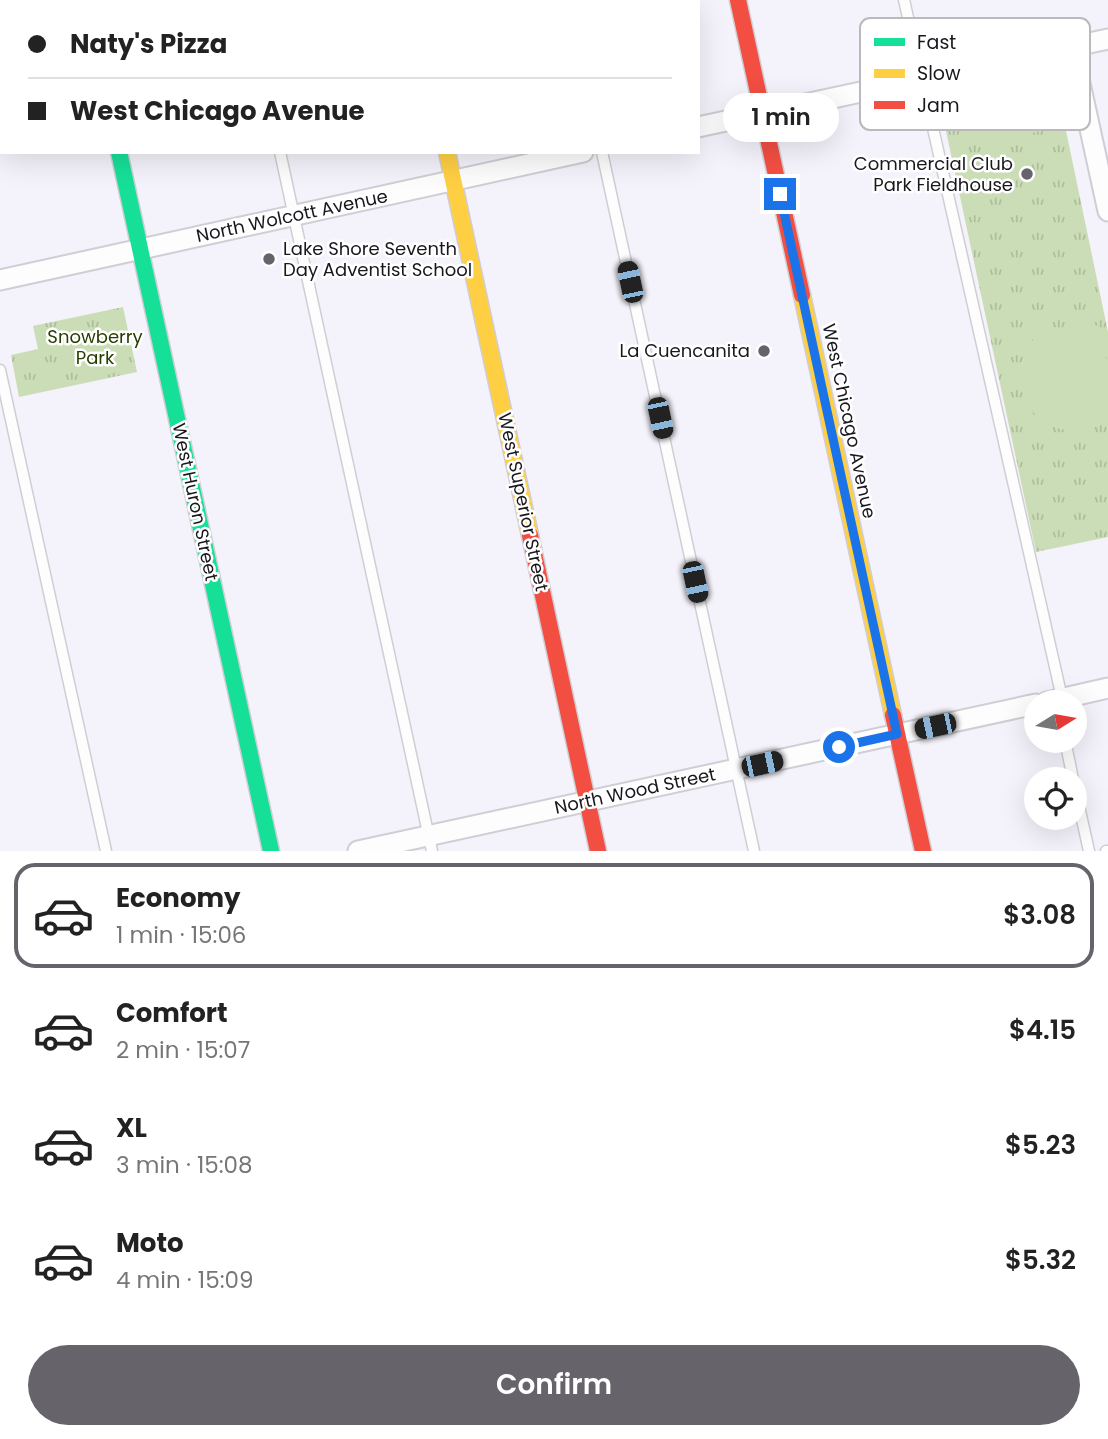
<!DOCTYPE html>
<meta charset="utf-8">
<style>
:root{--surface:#fff;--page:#f6f6f6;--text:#222;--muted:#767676;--line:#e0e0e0;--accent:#66646a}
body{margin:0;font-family:Poppins,sans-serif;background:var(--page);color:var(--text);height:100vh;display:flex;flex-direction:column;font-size:26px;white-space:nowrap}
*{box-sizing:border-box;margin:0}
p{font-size:23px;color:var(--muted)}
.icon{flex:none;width:38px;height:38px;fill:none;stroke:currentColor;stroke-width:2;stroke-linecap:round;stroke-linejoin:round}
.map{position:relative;height:851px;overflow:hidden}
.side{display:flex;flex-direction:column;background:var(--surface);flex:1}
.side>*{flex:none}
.banner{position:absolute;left:0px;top:0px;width:700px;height:154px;box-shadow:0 7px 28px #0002;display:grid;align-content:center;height:154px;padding:0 28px;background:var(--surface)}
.needle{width:46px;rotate:79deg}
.buttons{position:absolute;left:1024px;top:690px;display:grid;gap:14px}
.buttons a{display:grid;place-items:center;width:63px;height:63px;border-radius:50%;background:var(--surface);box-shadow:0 7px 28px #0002;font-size:35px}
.end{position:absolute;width:32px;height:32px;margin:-16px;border:9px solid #1a73e8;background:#fff;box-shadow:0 0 0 4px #fff}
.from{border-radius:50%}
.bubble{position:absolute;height:49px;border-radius:24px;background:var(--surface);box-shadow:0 7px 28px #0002;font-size:23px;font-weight:600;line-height:49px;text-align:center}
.car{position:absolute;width:21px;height:42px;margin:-21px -10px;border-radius:9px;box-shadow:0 0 5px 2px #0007;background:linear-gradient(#222 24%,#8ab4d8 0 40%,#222 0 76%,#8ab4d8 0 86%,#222 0)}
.banner b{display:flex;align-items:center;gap:24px;height:66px;font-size:26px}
.banner b+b{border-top:2px solid var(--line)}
.banner i{width:18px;height:18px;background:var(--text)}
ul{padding:12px 0 0;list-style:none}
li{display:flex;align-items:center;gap:21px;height:105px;margin:0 14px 10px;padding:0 14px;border:4px solid transparent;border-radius:21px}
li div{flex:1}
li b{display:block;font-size:26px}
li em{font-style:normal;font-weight:600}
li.on{border-color:var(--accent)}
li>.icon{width:63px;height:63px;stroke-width:1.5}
.action{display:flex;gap:14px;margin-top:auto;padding:14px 28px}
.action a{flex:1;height:80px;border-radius:42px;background:var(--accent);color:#fff;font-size:28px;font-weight:600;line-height:80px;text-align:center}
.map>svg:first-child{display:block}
.grass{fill:url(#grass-tufts)}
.pitch{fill:#cbddb6}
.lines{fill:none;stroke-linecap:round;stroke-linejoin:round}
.lane-casing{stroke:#d0ced4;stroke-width:13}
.street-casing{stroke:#d0ced4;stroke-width:23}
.fast-casing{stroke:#d0ced4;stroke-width:19}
.slow-casing{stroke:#d0ced4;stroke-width:19}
.jam-casing{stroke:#d0ced4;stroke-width:19}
.lane{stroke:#fdfdfe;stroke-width:10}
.street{stroke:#fdfdfe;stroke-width:19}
.fast{stroke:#16e098;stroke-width:16}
.slow{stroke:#ffcf43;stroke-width:16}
.jam{stroke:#f24e42;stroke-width:16}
.route{stroke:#1a73e8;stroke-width:9}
.poi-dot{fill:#66646a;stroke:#fff;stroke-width:2.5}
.labels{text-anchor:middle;stroke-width:5;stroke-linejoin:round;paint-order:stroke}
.poi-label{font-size:18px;fill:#19171c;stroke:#fff;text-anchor:end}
.street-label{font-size:18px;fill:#19171c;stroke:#fff}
.park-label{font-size:18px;fill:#283e00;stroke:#fff}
.key{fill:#fff;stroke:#bab9bb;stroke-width:2}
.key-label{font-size:19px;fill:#19171c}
</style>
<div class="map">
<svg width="1108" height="851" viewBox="0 0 1108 851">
<defs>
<pattern id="grass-tufts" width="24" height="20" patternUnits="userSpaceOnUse" patternTransform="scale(1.75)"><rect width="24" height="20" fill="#cbddb6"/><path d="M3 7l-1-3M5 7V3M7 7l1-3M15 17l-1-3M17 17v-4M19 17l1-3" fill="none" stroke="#aebd9c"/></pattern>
</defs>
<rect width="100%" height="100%" fill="#f4f2fa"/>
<path class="grass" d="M1055 78 1108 332V537L1036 552 940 103Z
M123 307 137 372 19 397 11 355 38 349 33 326Z"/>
<path class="pitch" d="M1045 85 1055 128 988 142 979 99Z
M1099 325 1108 368V415C1060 460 989 398 1035 337Z"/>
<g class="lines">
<defs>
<path id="lane" d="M247 0 248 2
M569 0V2
M904 0 1062 698
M280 152 432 851
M602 152 754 851
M0 370 106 851
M1065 740 1073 779
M1074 784 1089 851
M1106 851H1108"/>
<path id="street" d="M86 0V2
M415 0V2
M1072 47 1108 211
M698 127 1108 39
M0 280 583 152
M1047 702 1108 688
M358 851 1036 704"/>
<path id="fast" d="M119 152 271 851"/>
<path id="slow" d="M447 152 530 535
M802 295 893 715"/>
<path id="jam" d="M738 0 802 295
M530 535 598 851
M893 715 923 851"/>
</defs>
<use href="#lane" class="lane-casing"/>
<use href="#street" class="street-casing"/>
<use href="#fast" class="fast-casing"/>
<use href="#slow" class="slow-casing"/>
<use href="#jam" class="jam-casing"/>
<use href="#lane" class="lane"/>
<use href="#street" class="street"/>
<use href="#fast" class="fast"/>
<use href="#slow" class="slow"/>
<use href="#jam" class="jam"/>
</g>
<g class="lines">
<path class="route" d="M780 194 897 734 839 747"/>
</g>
<g class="poi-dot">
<circle cx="1027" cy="174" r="7"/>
<circle cx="269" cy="259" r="7"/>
<circle cx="764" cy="351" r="7"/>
</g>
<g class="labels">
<g class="poi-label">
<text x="1013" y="170">Commercial Club<tspan x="1013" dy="21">Park Fieldhouse</tspan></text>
<text x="283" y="255" text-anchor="start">Lake Shore Seventh<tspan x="283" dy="21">Day Adventist School</tspan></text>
<text x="750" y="357">La Cuencanita</text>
</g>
<g class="street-label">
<text transform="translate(292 216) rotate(-12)" y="6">North Wolcott Avenue</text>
<text transform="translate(849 421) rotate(78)" y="6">West Chicago Avenue</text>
<text transform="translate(195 502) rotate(78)" y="6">West Huron Street</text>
<text transform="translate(523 502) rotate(78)" y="6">West Superior Street</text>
<text transform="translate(635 791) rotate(-12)" y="6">North Wood Street</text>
</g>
<g class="park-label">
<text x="95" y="343">Snowberry<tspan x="95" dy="21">Park</tspan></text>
</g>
</g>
<rect x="860" y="18" width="230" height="112" rx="10" class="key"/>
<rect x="874" y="38" width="31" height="8" fill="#16e098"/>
<rect x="874" y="69" width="31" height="9" fill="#ffcf43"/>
<rect x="874" y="101" width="31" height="8" fill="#f24e42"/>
<g class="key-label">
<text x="917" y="49">Fast</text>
<text x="917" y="80">Slow</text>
<text x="917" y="112">Jam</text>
</g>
</svg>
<div class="buttons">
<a><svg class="needle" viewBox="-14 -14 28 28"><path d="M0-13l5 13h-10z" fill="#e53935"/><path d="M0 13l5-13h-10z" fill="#767676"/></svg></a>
<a><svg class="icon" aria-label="locate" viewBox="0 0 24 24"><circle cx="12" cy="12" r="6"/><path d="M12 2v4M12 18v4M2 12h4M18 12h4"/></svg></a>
</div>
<i class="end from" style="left:839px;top:747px"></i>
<i class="end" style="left:780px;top:194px"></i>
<div class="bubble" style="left:723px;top:93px;width:116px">1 min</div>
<i class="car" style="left:630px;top:282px;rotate:348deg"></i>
<i class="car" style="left:660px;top:418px;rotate:168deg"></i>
<i class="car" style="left:695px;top:582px;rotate:168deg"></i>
<i class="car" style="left:935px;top:726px;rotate:258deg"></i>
<i class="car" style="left:762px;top:764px;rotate:78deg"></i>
<div class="banner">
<b><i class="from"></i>Naty's Pizza</b>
<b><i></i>West Chicago Avenue</b>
</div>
</div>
<section class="side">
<ul>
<li class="on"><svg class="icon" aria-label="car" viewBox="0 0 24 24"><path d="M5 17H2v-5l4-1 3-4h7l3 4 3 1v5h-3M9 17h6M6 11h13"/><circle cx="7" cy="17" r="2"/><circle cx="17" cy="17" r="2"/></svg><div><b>Economy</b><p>1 min · 15:06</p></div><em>$3.08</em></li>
<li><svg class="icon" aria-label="car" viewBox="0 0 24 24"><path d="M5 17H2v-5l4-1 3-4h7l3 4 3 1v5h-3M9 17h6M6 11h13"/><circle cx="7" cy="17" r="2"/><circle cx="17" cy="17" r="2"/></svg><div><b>Comfort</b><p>2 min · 15:07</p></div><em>$4.15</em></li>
<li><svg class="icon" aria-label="car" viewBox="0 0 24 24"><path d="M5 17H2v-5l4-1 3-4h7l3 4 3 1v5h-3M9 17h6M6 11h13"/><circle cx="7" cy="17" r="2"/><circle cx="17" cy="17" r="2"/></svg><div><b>XL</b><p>3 min · 15:08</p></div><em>$5.23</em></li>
<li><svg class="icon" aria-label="car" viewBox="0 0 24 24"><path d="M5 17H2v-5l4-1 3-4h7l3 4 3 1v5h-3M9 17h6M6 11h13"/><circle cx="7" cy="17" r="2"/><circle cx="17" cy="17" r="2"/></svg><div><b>Moto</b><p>4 min · 15:09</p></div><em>$5.32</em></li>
</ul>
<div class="action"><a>Confirm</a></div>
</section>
